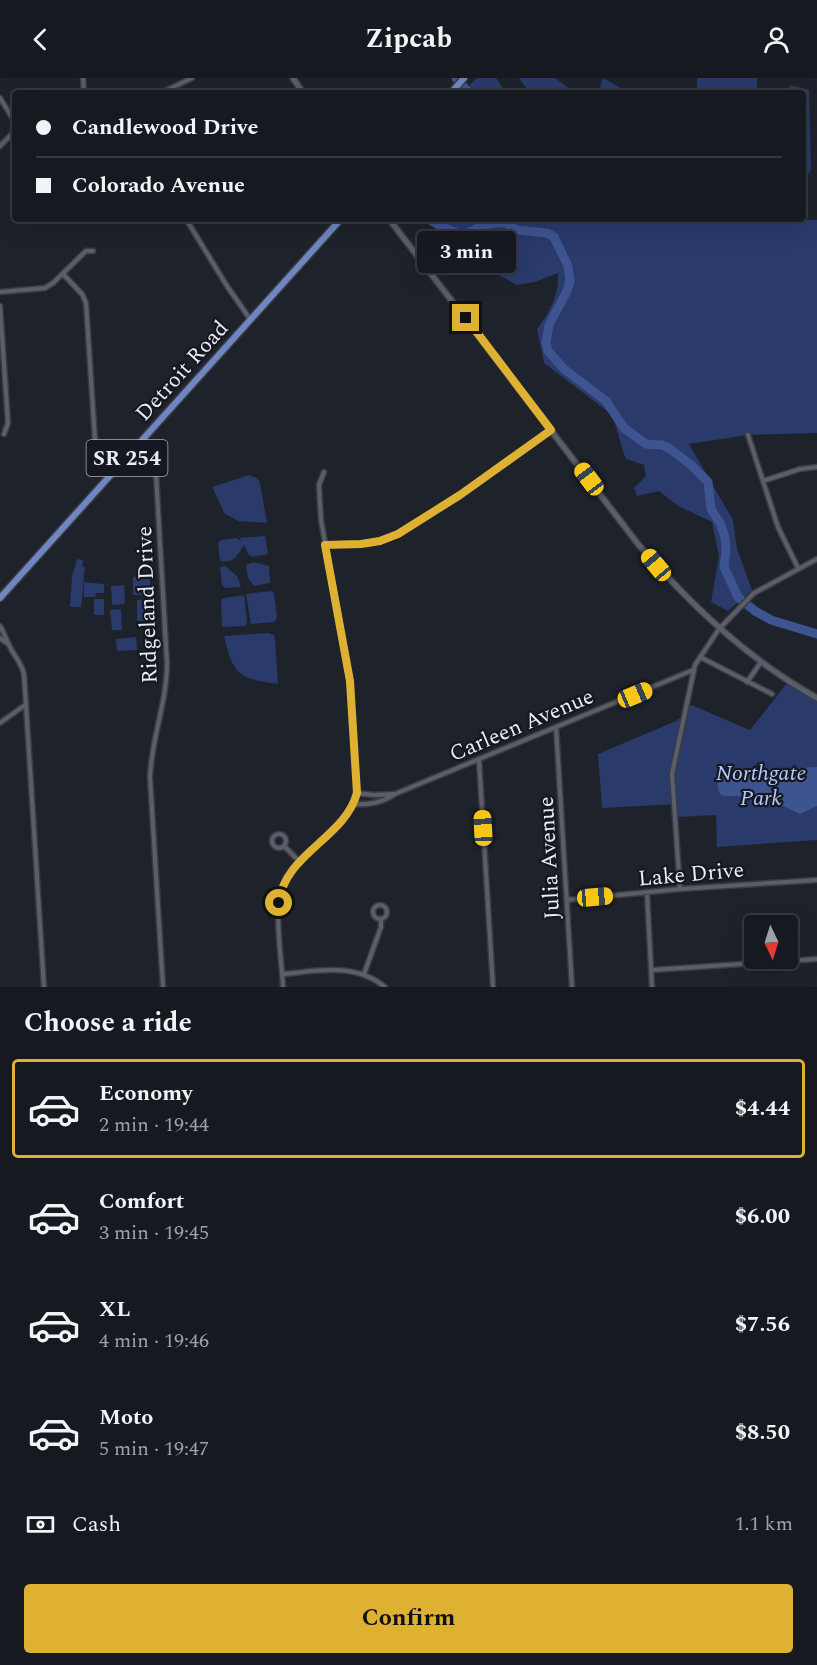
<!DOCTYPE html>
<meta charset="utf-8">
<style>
:root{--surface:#161a20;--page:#1f2329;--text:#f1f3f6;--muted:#9ea1a5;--line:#35383e;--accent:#deb133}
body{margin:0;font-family:Spectral,serif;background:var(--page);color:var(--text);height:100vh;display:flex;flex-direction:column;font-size:22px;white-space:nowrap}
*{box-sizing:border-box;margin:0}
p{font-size:20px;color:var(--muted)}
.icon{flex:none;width:33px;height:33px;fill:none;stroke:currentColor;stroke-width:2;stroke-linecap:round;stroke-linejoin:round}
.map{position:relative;height:909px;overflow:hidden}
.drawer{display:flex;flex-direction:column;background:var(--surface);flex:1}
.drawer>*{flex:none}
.banner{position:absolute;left:12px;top:12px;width:794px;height:132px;border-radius:6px;box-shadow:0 6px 24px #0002,0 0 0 2px var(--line);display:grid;align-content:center;height:132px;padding:0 24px;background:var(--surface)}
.needle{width:39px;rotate:176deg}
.tools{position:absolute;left:744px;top:837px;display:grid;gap:12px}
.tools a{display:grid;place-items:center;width:54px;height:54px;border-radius:6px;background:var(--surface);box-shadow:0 6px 24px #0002,0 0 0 2px var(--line);font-size:30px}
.end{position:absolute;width:27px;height:27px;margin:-14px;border:8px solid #deb133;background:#111;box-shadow:0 0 0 3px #111}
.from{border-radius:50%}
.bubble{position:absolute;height:42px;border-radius:6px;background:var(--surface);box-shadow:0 6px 24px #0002,0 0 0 2px var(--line);font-size:20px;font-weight:700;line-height:42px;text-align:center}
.car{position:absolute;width:18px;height:36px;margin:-18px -9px;border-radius:8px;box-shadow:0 0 4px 2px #0007;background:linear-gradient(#f5c518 24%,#345 0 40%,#f5c518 0 76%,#345 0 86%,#f5c518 0)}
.banner b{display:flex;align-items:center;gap:21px;height:57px;font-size:22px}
.banner b+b{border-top:2px solid var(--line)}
.banner i{width:15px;height:15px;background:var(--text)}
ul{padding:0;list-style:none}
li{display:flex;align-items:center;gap:18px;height:99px;margin:0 12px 9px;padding:0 12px;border:3px solid transparent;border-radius:6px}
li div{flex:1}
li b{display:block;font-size:22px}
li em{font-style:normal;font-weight:700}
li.active{border-color:var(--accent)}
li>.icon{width:54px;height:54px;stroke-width:1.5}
h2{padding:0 24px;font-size:27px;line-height:72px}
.pay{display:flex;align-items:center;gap:15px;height:66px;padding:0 24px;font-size:22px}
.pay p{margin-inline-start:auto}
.action{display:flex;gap:12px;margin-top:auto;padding:12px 24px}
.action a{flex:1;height:69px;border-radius:6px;background:var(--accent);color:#111;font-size:24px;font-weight:700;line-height:69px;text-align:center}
header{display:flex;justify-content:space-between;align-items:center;height:78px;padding:0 24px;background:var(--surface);font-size:27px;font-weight:700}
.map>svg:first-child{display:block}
.green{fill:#293a6b}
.water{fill:#3e5490}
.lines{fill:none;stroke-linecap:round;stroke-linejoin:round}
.river{stroke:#3e5490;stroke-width:9}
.street-casing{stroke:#3a3c44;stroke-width:7}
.secondary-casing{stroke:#3a3c44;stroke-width:8}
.primary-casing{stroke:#3a3c44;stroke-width:9}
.street{stroke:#595e68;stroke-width:4}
.secondary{stroke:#595e68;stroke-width:5}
.primary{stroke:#6f86c1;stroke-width:6}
.route{stroke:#deb133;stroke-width:8}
.labels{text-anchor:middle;stroke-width:4.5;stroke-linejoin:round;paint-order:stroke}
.shield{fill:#151821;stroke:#a9acb3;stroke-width:1.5}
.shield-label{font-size:21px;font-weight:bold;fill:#e9ecf2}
.street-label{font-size:22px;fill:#e9ecf2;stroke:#151821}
.park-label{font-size:22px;font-style:italic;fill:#b4c9ff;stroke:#151821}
</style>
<header><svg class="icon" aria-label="back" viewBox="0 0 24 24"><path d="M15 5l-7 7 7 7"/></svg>Zipcab<svg class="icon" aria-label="person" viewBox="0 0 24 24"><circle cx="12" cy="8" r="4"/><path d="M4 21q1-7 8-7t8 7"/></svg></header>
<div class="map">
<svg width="817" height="909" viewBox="0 0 817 909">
<rect width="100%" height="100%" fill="#1e222a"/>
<path class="green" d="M477 0H496L506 15H461Z
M519 0H555L575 15H530Z
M603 0 621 10 640 15H591L600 10Z
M697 0H757V15H685L697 13Z
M790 7 809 12 811 92 803 104 802 15H786Z
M419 141H448L458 146 470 141 817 142V355L748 357 689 366 733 442 737 471 752 512 728 533 711 524 719 478 712 444 678 428 659 413 637 418 634 410 646 398 644 387 626 381C620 366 618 351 611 336L544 285 537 251C550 233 559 218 558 195L535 204 517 207 499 197 493 175 476 176 463 166Z
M249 397 257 400 260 405 267 445 239 443 225 436 212 409Z
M265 458 268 476 253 479 249 477 244 467C236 479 235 485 220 483L218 465 221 462 237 460 241 463 240 460Z
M77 481 83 482 82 488 85 490C83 503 83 516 81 529H70L72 498Z
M254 484 269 488 270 505 254 508 248 500 246 487Z
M225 488 237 498 241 509 225 510 222 507 220 489Z
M150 498V517H133V499Z
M84 504 104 506V515H96L95 519H84Z
M124 507 125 526 112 527 111 508Z
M271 513 274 515 277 540 274 544 251 546 246 516Z
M244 517 247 543 246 548 222 549 221 522 224 520Z
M94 521H104V537H94Z
M137 522H151V543H137Z
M121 531 122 552H112L110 532Z
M268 555 274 557 275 561 278 606C239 601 233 597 224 558Z
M136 559 137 572 117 573 116 561Z
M787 605 817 623V762L717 769 716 737 678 739 677 726 602 730 598 676 676 643 686 636 689 626 750 652Z"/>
<path class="water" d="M817 689V728L800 736 762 718H725L721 717C716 711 717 704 721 698L732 694Z"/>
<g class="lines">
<path class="river" d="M456 0 469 15
M429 141 442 149 460 156 467 155 488 146 504 144 517 152 547 155 554 159 568 188 570 203 567 213 549 247 546 264 548 273 564 291 606 323 624 350 646 366 662 367 669 370 691 387 708 404 711 431 720 445 725 459 726 474 724 489 738 519 755 533 771 542 817 556"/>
<defs>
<path id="street" d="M83 0 84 15
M161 15 192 0
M0 20 15 44
M0 68 15 53
M186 141 227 208 250 241
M63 196 82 216 86 225 95 362 100 370 119 387
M0 214 45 210 53 205 86 173H93
M0 228 8 345 4 356
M748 357 778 449 798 490
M143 362 153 372 155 379 167 585C167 625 151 661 150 700L163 909
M763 403 800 391 817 389
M325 467 371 465 398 456 460 417 551 353
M0 548C4 555 6 561 9 567 14 578 21 584 24 596L44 909
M0 560 7 565
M700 579 772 616
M747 604 761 584
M0 645 25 627
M556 649 572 909
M479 682 493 909
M356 715 374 717 394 716
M353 726C369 727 381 725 395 716L693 592
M272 763a7 7 0 1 1 14 0a7 7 0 1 1-14 0Z
M284 768 300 784
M680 811 672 696 695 587 719 551 754 515 817 481
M647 814 652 909
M567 822 680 811 817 802
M373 834a7 7 0 1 1 14 0a7 7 0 1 1-14 0Z
M652 892 817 881
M283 896C318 893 355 884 385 909
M364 896 381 849V841
M283 909C282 884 274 834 281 812 292 772 350 756 357 710L349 599 321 442 319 407 324 394"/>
<path id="secondary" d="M293 0 303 15
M389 141 638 466C691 527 746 580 817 620"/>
<path id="primary" d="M451 15 464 0
M0 520 341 141"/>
</defs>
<use href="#street" class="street-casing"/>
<use href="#secondary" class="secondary-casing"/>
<use href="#primary" class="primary-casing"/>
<use href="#street" class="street"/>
<use href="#secondary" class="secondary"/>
<use href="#primary" class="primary"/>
</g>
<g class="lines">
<path class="route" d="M279 825C284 776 345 760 357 715L350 603 325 467 361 466 380 463 398 456 460 417 551 352 466 240"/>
</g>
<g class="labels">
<rect class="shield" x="86.5" y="362" width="81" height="36" rx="4.5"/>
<g class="shield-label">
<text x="127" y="387">SR 254</text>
</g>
<g class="street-label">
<text transform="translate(181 292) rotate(-48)" y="8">Detroit Road</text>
<text transform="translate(146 527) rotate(-92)" y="8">Ridgeland Drive</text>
<text transform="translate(521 646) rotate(-23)" y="8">Carleen Avenue</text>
<text transform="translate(548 780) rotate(-93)" y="8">Julia Avenue</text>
<text transform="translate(691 795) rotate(-5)" y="8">Lake Drive</text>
</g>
<g class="park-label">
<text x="761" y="702">Northgate<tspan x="761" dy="25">Park</tspan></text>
</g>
</g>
</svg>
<div class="tools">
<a><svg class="needle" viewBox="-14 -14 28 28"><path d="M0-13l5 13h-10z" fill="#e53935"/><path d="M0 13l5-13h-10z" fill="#9ea1a5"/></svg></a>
</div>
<i class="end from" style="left:279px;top:825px"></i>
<i class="end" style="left:466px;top:240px"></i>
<div class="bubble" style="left:417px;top:153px;width:99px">3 min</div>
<i class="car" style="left:589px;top:401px;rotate:323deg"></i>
<i class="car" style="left:656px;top:487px;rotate:320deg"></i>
<i class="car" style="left:635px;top:617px;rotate:67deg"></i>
<i class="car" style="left:483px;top:750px;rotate:357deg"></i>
<i class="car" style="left:595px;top:819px;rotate:85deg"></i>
<div class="banner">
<b><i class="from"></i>Candlewood Drive</b>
<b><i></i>Colorado Avenue</b>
</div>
</div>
<section class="drawer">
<h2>Choose a ride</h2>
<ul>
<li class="active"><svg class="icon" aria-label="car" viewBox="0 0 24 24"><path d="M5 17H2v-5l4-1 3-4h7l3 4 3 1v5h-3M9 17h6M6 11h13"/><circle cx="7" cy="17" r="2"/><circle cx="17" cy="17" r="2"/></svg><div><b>Economy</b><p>2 min · 19:44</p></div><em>$4.44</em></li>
<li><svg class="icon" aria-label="car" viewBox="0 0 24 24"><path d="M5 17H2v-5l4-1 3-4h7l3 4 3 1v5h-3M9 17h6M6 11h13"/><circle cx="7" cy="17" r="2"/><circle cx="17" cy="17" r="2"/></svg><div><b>Comfort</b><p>3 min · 19:45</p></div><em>$6.00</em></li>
<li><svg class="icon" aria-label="car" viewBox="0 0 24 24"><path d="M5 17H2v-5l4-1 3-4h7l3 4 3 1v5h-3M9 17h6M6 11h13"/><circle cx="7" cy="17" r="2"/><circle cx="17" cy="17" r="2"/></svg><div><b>XL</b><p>4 min · 19:46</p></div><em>$7.56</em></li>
<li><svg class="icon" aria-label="car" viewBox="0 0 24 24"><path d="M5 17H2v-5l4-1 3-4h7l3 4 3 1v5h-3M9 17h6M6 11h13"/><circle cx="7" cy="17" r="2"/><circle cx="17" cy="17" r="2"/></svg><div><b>Moto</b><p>5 min · 19:47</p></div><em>$8.50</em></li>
</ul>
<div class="pay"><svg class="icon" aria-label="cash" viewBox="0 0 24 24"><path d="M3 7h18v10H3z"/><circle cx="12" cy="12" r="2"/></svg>Cash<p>1.1 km</p></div>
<div class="action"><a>Confirm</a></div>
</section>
